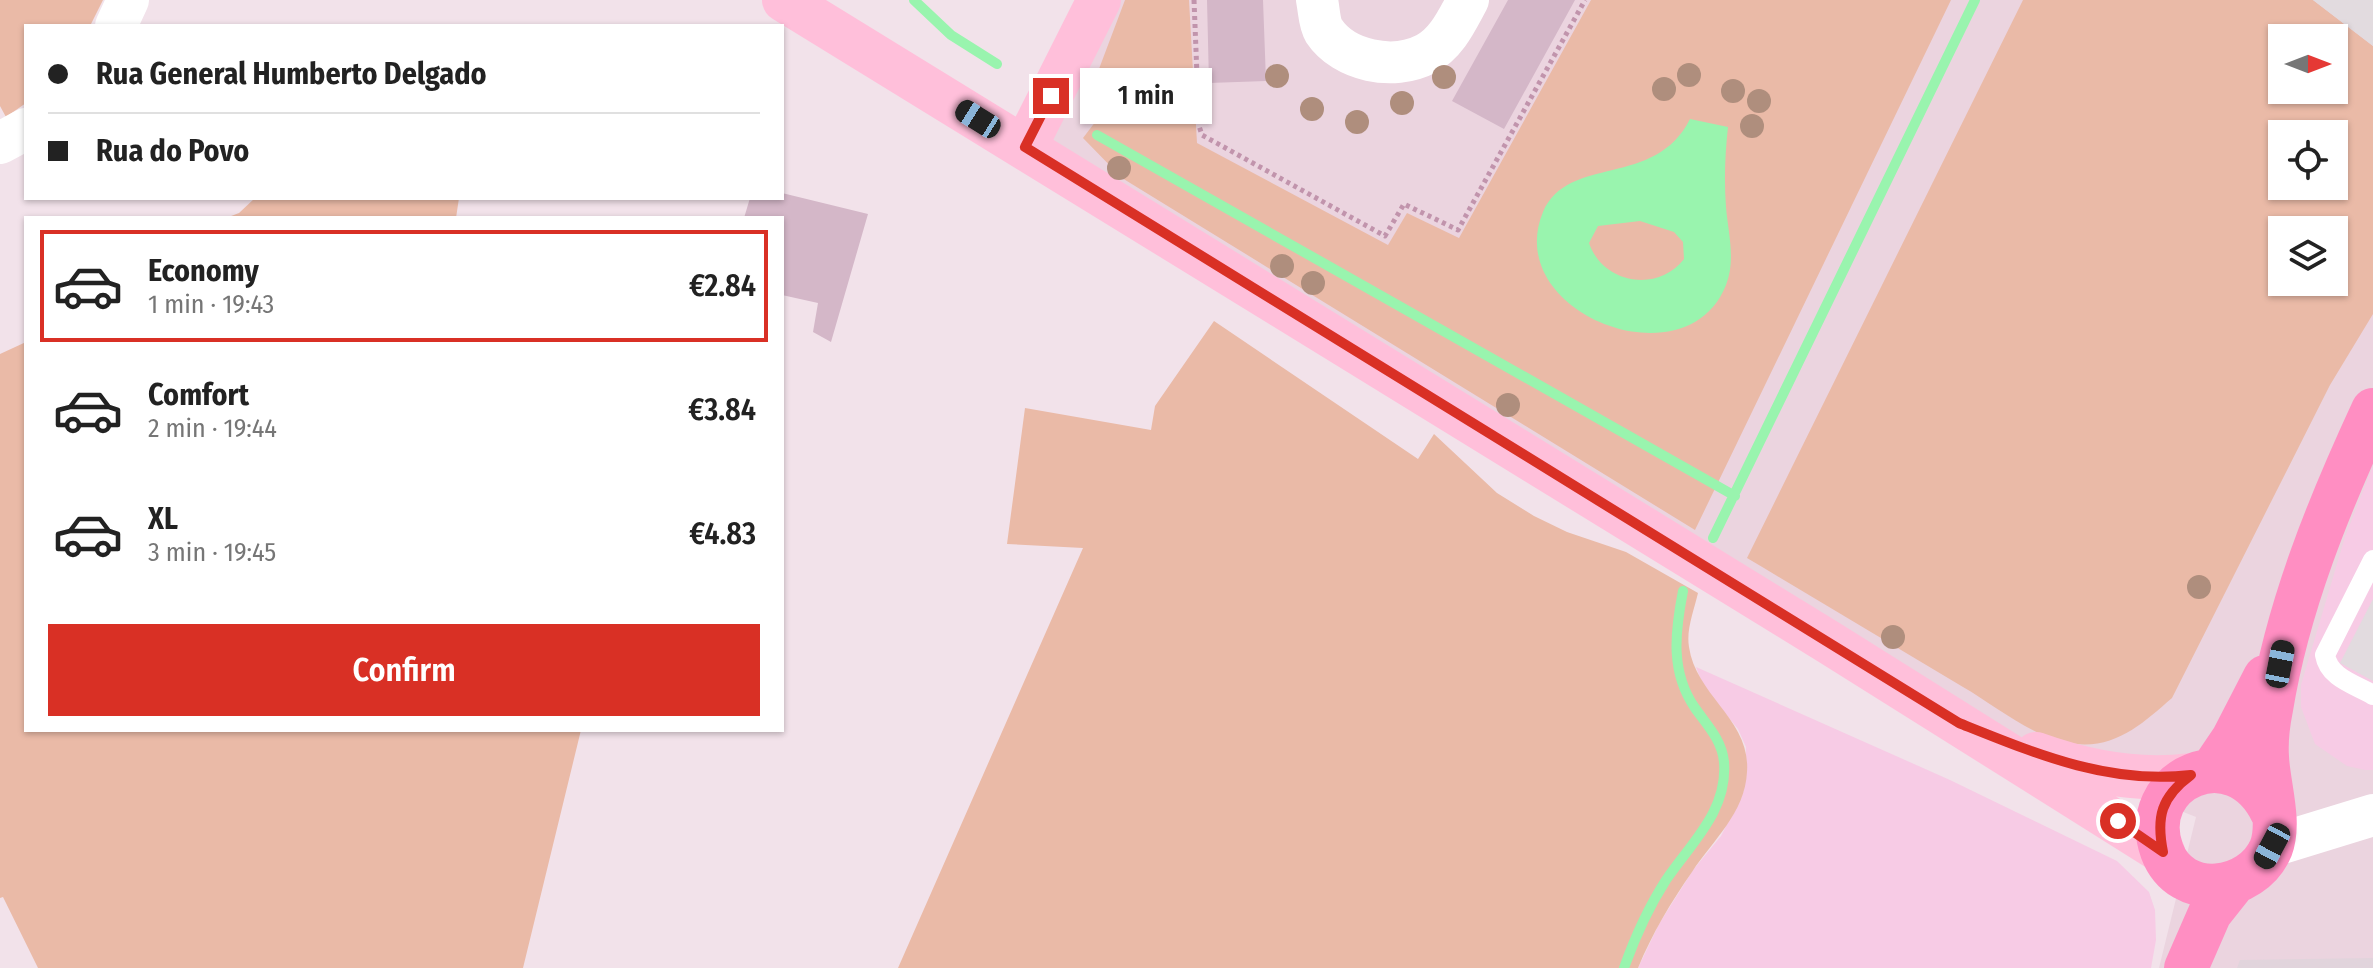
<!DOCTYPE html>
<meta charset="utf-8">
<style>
:root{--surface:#fff;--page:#f2f2f2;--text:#222;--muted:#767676;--line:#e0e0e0;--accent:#d93025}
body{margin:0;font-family:"Fira Sans Condensed",sans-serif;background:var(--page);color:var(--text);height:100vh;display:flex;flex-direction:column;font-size:30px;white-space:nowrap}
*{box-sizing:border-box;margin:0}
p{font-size:26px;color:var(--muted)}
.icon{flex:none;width:44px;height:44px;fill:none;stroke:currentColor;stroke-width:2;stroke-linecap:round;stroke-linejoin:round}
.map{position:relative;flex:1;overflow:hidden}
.sheet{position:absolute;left:24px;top:216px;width:760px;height:516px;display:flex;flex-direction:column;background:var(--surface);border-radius:0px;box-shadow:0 2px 6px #0004}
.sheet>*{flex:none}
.top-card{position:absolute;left:24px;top:24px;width:760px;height:176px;border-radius:0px;box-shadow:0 2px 6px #0004;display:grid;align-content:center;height:176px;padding:0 24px;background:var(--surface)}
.needle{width:52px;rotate:90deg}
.buttons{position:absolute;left:2268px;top:24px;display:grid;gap:16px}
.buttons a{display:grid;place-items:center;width:80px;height:80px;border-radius:0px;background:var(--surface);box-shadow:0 2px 6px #0004;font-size:40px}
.end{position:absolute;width:36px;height:36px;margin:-18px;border:10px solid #d93025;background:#fff;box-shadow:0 0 0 4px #fff}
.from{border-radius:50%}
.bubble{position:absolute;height:56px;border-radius:0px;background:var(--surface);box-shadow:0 2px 6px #0004;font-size:26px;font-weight:600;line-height:56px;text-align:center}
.car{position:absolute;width:24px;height:48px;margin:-24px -12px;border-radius:10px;box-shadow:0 0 6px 2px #0007;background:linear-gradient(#222 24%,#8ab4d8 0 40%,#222 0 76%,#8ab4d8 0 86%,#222 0)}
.top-card b{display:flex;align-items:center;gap:28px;height:76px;font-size:30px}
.top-card b+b{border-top:2px solid var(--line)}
.top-card i{width:20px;height:20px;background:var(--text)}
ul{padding:14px 0 0;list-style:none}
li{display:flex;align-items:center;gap:24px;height:112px;margin:0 16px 12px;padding:0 8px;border:4px solid transparent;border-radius:0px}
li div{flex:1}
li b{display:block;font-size:30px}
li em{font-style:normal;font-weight:600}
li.current{border-color:var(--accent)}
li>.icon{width:72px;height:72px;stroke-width:1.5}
.primary-button{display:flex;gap:16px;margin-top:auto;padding:16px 24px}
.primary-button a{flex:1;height:92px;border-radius:0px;background:var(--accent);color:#fff;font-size:32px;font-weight:600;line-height:92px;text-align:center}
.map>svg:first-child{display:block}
.residential{fill:#ebd4df;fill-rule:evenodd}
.commercial{fill:#f7cbe5}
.industrial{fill:#e1d4dc}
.green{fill:#eabaa7;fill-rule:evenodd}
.parking{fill:#e2dbdf}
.water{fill:#99f4ae;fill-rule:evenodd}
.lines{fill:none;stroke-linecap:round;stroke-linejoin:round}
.stream{stroke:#99f4ae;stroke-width:10}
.building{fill:#d4b7c8}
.path{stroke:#c194ac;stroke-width:5;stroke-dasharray:4 4;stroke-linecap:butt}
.lane{stroke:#fff;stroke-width:20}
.street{stroke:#fff;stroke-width:42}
.secondary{stroke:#ffbfda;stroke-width:44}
.primary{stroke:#ff8ec2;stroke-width:44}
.tree{fill:#af8e7d}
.route{stroke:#d93025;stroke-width:10}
</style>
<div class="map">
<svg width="2373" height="968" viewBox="0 0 2373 968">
<rect width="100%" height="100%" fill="#f2e2ea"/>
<path class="residential" d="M1106 0H2373V968H2159L2196 817 1959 723 1025 147ZM2282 38H2334V90H2282ZM2282 134H2334V186H2282ZM2282 230H2334V282H2282Z"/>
<path class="commercial" d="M2373 466V770H2365L2347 766 2315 744 2301 707V685L2345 537Z
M1696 667 1950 780 2117 861 2149 892 2155 910 2156 940 2151 968H1638L1659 924 1693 870 1721 836 1744 790 1746 747 1738 729 1704 688Z"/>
<path class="industrial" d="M2373 958V968H2237L2240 960Z"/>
<path class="green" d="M0 0H103L90 26H26V103L6 117 0 106Z
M1125 0H1189L1197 143 1388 245 1407 213 1459 238 1591 0H1951L1695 530 1122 178 1083 138 1099 117 1085 106Z
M2023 0H2313L2373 46V314L2330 385 2172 698C2143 723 2117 748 2076 744 2037 741 1996 706 1963 687 1891 644 1819 601 1747 558ZM2282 38H2334V90H2282ZM2282 134H2334V186H2282ZM2282 230H2334V282H2282Z
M255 198H459L456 218H226L239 213Z
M1214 321 1418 459 1434 434 1497 493 1534 516 1567 532 1626 552 1698 593C1694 610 1686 630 1689 647 1696 696 1751 720 1747 772 1745 813 1713 840 1692 872 1671 902 1652 934 1638 968H898L1083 548 1007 544 1025 408 1151 430 1155 406Z
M26 342V730H581L523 968H38L3 897 0 898V354Z"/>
<path class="parking" d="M2313 0H2373V46Z
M2373 599V681L2340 663Z"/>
<path class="water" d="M1690 119 1728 127C1725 154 1724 180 1726 207 1728 232 1736 260 1726 285 1687 385 1501 313 1543 212 1568 154 1655 189 1690 119ZM1640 221 1674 232 1683 242 1684 259C1658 293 1603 284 1589 243L1598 226Z"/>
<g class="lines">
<path class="stream" d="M914 0 951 35 997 64
M1097 135 1735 496
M1713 538 1975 0
M1624 968C1635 937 1648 908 1666 880 1691 843 1728 811 1724 762 1722 740 1707 725 1695 708 1670 672 1675 632 1683 591"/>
</g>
<path class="building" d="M1207 0H1263L1266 81 1209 83Z
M1508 0H1575L1504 129 1452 101Z
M782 193 868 214 831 342 813 332 818 303 782 295V218H744L750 198H782Z"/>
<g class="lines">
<path class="path" d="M1194 0 1199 126 1202 135 1385 236 1404 204 1458 230 1585 0"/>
<path class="lane" d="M2373 560 2325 655C2329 678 2354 684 2373 695"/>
<path class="street" d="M1317 0C1319 9 1319 23 1324 31 1344 61 1393 71 1426 54 1447 43 1457 20 1468 0
M116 26 128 0
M0 143 26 129
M2272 846 2373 815"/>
<path class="secondary" d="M784 0 1830 643 2163 852
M1025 147 1099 0
M2036 754C2086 772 2138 782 2191 775"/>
<path class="primary" d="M2212 770 2233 739 2265 677
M2272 812C2234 734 2136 779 2162 851 2181 902 2252 893 2271 848 2281 822 2268 784 2267 757 2266 742 2268 724 2271 709 2288 605 2329 505 2373 410
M2186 968 2210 913 2233 884"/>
</g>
<g class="tree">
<circle cx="1689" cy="75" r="12"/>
<circle cx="1277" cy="76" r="12"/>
<circle cx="1444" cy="77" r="12"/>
<circle cx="1664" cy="89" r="12"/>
<circle cx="1733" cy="91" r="12"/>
<circle cx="1759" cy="101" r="12"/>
<circle cx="1402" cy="103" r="12"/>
<circle cx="1312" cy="109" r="12"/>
<circle cx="1357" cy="122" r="12"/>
<circle cx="1752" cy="126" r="12"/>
<circle cx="1119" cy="168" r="12"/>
<circle cx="1282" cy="266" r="12"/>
<circle cx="1313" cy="283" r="12"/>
<circle cx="1508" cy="405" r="12"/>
<circle cx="2199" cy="587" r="12"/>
<circle cx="1893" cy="637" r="12"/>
</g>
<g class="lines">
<path class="route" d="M1051 96 1025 147 1959 723C2034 753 2109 785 2191 775 2161 797 2156 817 2163 852L2118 821"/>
</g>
</svg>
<div class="buttons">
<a><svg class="needle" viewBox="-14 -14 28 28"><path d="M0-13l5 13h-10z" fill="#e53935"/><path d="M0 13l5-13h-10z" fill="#767676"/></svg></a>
<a><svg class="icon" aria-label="locate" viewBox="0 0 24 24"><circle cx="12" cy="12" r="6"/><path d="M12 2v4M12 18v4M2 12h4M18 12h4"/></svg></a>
<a><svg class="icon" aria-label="layers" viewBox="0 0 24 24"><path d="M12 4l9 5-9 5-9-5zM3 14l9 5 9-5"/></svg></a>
</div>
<i class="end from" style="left:2118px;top:821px"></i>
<i class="end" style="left:1051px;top:96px"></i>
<div class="bubble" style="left:1080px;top:68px;width:132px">1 min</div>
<i class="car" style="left:978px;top:119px;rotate:302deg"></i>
<i class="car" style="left:2280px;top:664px;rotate:11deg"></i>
<i class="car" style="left:2272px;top:846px;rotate:208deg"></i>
<div class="top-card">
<b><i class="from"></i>Rua General Humberto Delgado</b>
<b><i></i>Rua do Povo</b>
</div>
<section class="sheet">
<ul>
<li class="current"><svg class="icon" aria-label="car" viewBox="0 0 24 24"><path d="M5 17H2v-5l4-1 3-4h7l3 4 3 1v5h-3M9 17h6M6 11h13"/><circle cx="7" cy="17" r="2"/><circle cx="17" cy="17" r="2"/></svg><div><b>Economy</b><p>1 min · 19:43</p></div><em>€2.84</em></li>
<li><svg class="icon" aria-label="car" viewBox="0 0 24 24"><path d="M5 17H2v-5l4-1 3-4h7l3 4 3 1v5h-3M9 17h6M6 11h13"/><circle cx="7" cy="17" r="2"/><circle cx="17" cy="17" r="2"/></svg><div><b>Comfort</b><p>2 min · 19:44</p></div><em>€3.84</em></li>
<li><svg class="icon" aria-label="car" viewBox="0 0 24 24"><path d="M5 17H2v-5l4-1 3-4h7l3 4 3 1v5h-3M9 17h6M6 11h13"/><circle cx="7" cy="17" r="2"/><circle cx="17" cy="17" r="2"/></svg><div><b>XL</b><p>3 min · 19:45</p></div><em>€4.83</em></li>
</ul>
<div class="primary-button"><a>Confirm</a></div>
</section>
</div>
